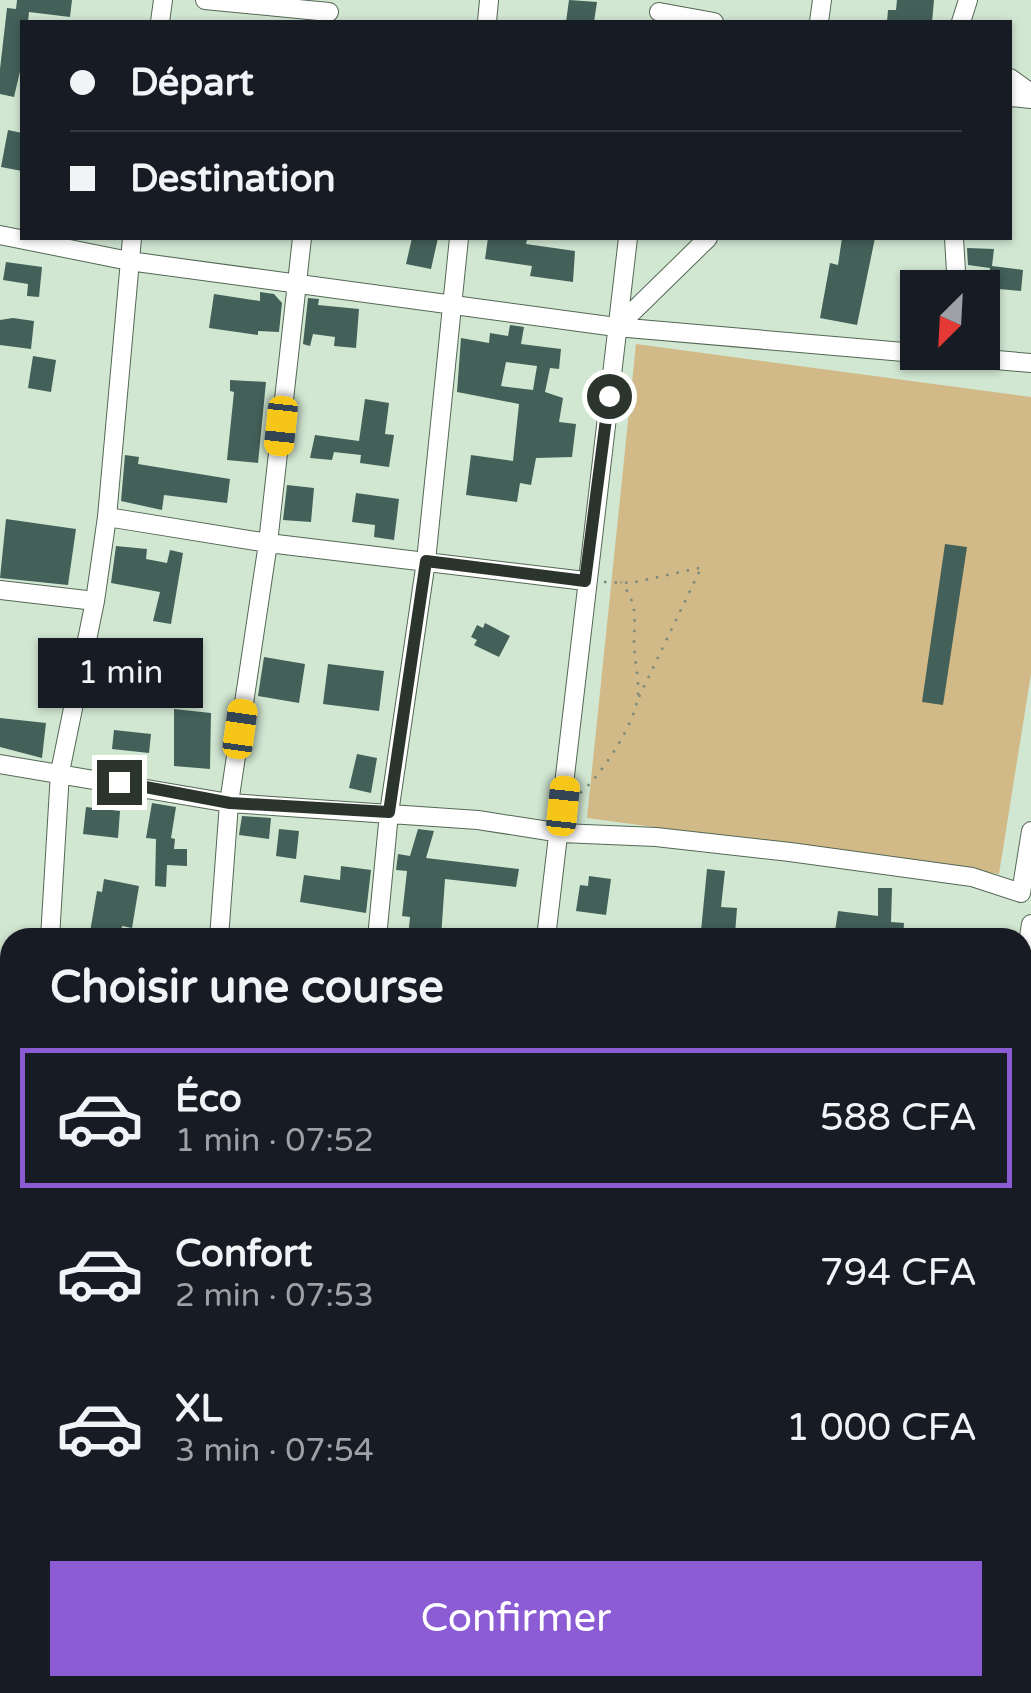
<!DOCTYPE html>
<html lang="fr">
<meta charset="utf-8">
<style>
:root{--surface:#171b24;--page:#242831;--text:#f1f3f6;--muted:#9ea1a6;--line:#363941;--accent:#8c5cd5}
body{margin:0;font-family:"Varela Round",sans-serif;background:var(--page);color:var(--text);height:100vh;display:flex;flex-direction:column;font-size:38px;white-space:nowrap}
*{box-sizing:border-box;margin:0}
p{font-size:32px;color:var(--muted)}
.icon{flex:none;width:55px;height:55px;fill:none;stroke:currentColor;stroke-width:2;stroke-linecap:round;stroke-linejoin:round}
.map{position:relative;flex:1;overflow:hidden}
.side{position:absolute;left:0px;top:928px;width:1032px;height:768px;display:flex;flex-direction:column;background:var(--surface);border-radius:30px 30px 0 0;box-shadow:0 2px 8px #0004}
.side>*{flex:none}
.guide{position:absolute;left:20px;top:20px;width:992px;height:220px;border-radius:0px;box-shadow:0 2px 8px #0004;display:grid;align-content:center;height:220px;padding:0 50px;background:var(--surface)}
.needle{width:65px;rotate:204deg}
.controls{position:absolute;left:900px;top:270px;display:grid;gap:20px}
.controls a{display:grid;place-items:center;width:100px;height:100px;border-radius:0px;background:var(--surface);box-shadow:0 2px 8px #0004;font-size:50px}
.end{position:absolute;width:45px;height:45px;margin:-22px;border:12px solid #2c352d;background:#fff;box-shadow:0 0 0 5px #fff}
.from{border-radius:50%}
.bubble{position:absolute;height:70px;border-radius:0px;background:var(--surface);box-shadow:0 2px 8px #0004;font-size:32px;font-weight:600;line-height:70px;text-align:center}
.car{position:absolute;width:30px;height:60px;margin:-30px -15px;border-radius:12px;box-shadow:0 0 8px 2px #0007;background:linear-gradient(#f5c518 24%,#345 0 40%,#f5c518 0 76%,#345 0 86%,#f5c518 0)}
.guide b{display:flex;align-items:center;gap:35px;height:95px;font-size:38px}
.guide b+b{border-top:2px solid var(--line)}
.guide i{width:25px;height:25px;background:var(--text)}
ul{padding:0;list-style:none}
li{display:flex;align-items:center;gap:30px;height:140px;margin:0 20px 15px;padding:0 30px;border:5px solid transparent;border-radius:0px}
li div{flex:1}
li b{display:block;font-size:38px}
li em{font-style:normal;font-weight:600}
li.on{border-color:var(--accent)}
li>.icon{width:90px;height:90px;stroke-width:1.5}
h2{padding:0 50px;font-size:45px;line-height:120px}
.cta{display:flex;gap:20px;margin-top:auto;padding:20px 50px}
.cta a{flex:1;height:115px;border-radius:0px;background:var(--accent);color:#fff;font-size:40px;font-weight:600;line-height:115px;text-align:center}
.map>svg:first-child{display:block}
.green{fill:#d2ba88}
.building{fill:#436059;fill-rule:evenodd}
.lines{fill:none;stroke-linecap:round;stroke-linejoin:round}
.street-casing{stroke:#546755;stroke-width:20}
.path{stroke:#7b8a7c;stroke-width:2.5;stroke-dasharray:2.5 8;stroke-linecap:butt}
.street{stroke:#fff;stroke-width:18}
.route{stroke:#2c352d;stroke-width:12}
</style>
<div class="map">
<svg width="1031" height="1693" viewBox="0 0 1031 1693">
<rect width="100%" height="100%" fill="#d1e7d2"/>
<path class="green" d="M636 344 1031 397V674L999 874 587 818Z"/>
<path class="building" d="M17 0H72L70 17 29 12 28 22H22V63L14 97 0 94V69L7 8 16 9Z
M569 0 597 2 594 22H566Z
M897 0H934L932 22H887L888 10H896Z
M8 130 22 133V171L1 167Z
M412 238H438L431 269 406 264Z
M488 238 527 240 526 244 575 251 573 282 530 276 532 266 485 259Z
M842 238H875L857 325 820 318 830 263 838 265Z
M967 248 994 249 992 266 1023 270 1021 291 988 288 990 268 968 265Z
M6 262 42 267 39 297 27 296 28 284 3 280Z
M260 292 274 294 282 303 279 332 258 331V335L209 328 214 294 260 301Z
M308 298 319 299 318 305 359 309 356 348 334 346 335 337 313 334 310 346 303 344Z
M13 318 34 321 31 349 0 345V320Z
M510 325 524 327 521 344 561 349 559 369 550 368 545 392 563 398 559 422 576 424 572 457 536 458 531 485 520 483 517 502 466 495 471 455 513 461 519 404 457 392 461 338 489 343 490 333 508 336ZM506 362 537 366 533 390 501 386Z
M33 356 56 360 51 392 28 388Z
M230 380 266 382 258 463 227 460 234 392 230 391Z
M365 399 389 403 385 434 394 435 389 467 360 463 361 455 334 452 332 460 310 458 315 435 359 441Z
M125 455 139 457 138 464 230 479 227 503 164 495 162 510 121 501Z
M287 485 314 488 311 522 283 520Z
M356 493 399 499 394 540 374 537 375 525 352 522Z
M6 519 76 529 68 585 0 578Z
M945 544 967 547 943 705 922 702Z
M116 546 147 549 146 559 167 563 170 550 183 553 171 624 153 621 160 592 111 583Z
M485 623 510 636 499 657 474 645 477 640 471 637 477 625 483 628Z
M264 657 305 664 299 703 258 696Z
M328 664 384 671 379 711 323 704Z
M174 709 211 713 210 769 174 766Z
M0 718 46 723 42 758 0 747Z
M114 730 151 734 149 753 112 749Z
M357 754 377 758 371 793 349 788Z
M152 803 176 807 171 838 175 839 174 849H187V866L167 865 166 887 155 886 156 839 146 838Z
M86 807 120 811 118 838 83 834Z
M242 816 271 818 269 839 239 835Z
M279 829 299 831 296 859 276 856Z
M418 829 434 831 426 858 519 869 516 887 445 879 441 938H408L410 917 402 916 407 871 396 870 398 854 410 856Z
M341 866 371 870 366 913 300 902 304 875 340 880Z
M707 869 725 871 721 907 737 908 735 934 701 931Z
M589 876 611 879 606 915 576 911 580 885 588 886Z
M104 879 139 886 132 928 122 926 120 938 90 932 97 891 102 892Z
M878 888H892L891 922 904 923 903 938H834L838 911 878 916Z"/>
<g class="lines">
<defs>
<path id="street" d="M205 0 329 12
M659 12 714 22
M160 22 163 0
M487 22 489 0
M819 22 822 0
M961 22 968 0
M1010 78 1031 93
M1010 97 1031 99
M0 235 129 261 616 327 1031 363
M954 238 957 288
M617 327 708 238
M107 517 132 238
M0 590 95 601
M0 764 229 803 478 820 561 833 656 837 790 852 972 877 1021 893 1031 831
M50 938 60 772 95 601 107 517 268 543 585 581
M219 938 229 803 268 543 302 238
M377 938 389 813 426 561 459 238
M546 938 628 238
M0 976 10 977
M1022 981 1031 924
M1022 1055H1031
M0 1087 10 1088
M0 1291 10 1292
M1022 1346 1031 1349
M0 1412 10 1414
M0 1536 10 1537
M1022 1600 1031 1602
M468 1693 469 1685
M620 1693 622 1685
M772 1693 773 1685
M936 1693 937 1685"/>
</defs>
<use href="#street" class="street-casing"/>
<path class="path" d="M604 582 631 583 699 568
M639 697 701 568
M580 793C601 776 637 721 638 694 639 676 634 658 634 640 635 613 637 604 621 582
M217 1693 228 1685"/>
<use href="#street" class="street"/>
</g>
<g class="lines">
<path class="route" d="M119 782 230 803 389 812 426 561 585 581 609 396"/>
</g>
</svg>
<div class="controls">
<a><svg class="needle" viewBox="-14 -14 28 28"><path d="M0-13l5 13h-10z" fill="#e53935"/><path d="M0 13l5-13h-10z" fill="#9ea1a6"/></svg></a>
</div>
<i class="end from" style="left:609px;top:396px"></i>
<i class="end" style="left:119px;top:782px"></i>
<div class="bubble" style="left:38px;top:638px;width:165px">1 min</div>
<i class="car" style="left:281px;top:426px;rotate:186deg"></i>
<i class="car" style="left:240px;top:729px;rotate:8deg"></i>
<i class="car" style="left:563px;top:806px;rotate:6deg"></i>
<div class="guide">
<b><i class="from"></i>Départ</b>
<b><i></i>Destination</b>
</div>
<section class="side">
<h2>Choisir une course</h2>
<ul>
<li class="on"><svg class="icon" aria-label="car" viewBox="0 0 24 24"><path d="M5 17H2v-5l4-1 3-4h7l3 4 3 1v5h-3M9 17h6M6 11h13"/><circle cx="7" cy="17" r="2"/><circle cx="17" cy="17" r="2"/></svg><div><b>Éco</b><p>1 min · 07:52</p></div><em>588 CFA</em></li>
<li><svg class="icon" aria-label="car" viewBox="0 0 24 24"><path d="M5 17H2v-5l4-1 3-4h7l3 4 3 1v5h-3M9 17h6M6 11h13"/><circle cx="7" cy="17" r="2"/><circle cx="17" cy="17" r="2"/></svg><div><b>Confort</b><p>2 min · 07:53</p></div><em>794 CFA</em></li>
<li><svg class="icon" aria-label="car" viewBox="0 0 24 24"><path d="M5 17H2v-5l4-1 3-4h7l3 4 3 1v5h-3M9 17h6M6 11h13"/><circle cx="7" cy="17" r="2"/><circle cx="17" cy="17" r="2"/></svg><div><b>XL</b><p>3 min · 07:54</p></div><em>1 000 CFA</em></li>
</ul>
<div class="cta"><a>Confirmer</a></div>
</section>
</div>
